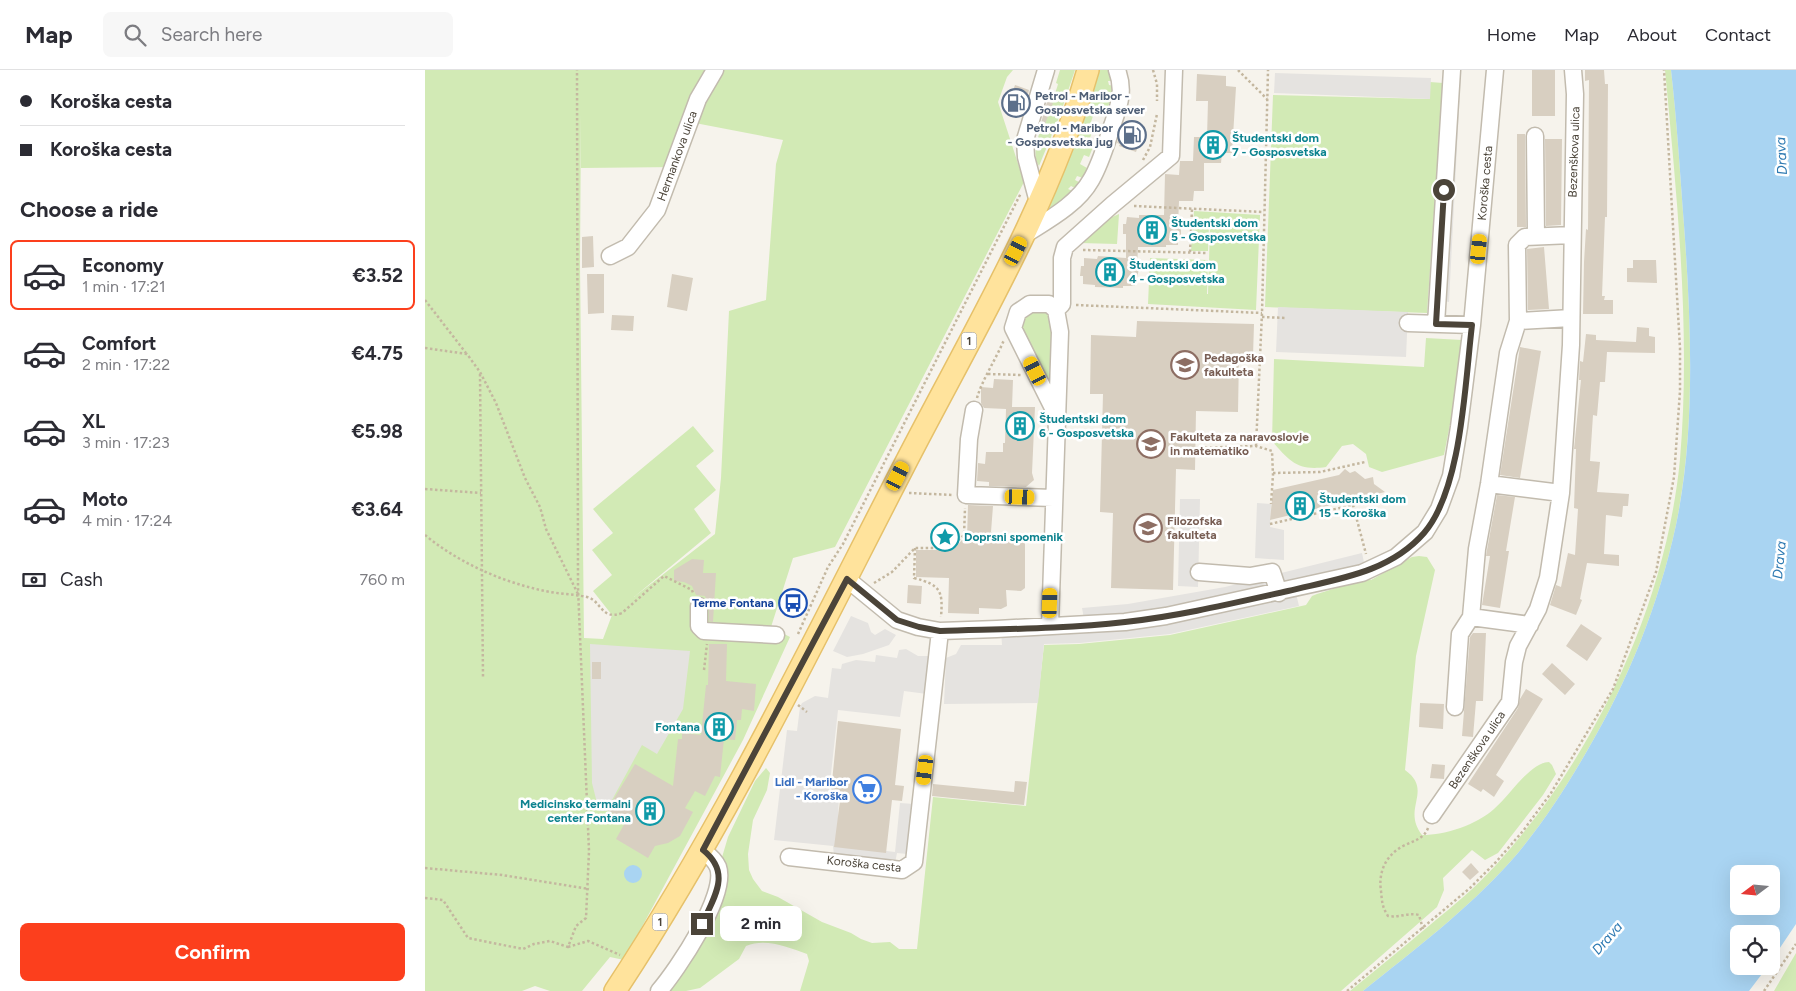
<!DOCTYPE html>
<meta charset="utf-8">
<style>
:root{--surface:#fff;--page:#f7f7f7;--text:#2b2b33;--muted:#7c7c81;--line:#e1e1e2;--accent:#fc3f1d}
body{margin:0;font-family:Figtree,sans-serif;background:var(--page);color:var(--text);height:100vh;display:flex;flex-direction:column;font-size:19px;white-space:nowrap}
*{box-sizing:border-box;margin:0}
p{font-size:16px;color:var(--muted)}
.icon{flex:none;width:28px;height:28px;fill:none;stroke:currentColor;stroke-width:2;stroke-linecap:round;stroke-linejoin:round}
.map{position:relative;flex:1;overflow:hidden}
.panel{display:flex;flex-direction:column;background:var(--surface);width:425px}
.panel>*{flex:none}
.guide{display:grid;align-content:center;height:110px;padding:0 20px;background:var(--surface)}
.needle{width:32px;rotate:254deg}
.fabs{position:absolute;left:1305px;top:795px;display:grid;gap:10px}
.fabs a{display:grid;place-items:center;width:50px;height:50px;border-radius:8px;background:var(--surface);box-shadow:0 5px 20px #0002;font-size:25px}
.end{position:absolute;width:22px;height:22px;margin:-11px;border:6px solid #4b4439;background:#fff;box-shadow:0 0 0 2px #fff}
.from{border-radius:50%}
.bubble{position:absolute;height:35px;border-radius:8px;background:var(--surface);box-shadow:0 5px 20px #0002;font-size:16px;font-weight:700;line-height:35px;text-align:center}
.car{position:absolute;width:15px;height:30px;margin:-15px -8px;border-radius:6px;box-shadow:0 0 4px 1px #0007;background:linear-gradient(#f5c518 24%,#345 0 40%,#f5c518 0 76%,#345 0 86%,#f5c518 0)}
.guide b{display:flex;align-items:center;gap:18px;height:48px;font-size:19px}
.guide b+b{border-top:1px solid var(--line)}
.guide i{width:12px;height:12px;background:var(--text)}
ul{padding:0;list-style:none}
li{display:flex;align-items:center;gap:15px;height:70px;margin:0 10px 8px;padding:0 10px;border:2px solid transparent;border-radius:8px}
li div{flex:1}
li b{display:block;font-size:19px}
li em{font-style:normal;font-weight:700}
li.current{border-color:var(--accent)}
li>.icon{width:45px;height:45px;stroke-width:1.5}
h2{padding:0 20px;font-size:22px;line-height:60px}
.pay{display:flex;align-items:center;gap:12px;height:55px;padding:0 20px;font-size:19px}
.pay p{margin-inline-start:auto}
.cta{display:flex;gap:10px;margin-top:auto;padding:10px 20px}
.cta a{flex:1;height:58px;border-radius:8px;background:var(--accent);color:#fff;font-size:20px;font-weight:700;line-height:58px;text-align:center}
header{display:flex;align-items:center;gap:30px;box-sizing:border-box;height:70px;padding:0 25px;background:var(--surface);border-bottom:1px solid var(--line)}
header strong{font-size:24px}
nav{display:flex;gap:28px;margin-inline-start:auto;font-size:18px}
.search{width:350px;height:45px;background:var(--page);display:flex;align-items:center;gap:12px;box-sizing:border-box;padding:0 18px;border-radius:8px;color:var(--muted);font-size:19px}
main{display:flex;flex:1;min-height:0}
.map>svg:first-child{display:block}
.green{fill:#d2eab5;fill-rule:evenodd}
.parking{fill:#e5e3e0}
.water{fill:#a9d4f2;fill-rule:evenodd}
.building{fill:#d8cfc1}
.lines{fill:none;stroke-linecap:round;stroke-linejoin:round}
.minor-casing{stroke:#c2bbae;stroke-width:19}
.major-casing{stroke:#e6c16a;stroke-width:24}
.path{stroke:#c4b79f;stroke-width:2.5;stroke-dasharray:2.5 2.5;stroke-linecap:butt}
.minor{stroke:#fff;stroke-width:16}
.major{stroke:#ffe39c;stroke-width:21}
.route{stroke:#4b4439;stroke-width:6}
.labels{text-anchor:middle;stroke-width:5;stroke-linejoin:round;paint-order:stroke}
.shield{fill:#fff;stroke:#817c74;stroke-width:1}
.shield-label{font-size:11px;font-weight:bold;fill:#4b4439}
.service-label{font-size:12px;font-weight:bold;fill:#4e5e75;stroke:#fff;text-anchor:start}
.culture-label{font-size:12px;font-weight:bold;fill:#0d838f;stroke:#fff;text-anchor:start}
.street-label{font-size:12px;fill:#4b4439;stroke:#fff}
.education-label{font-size:12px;font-weight:bold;fill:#785e54;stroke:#fff;text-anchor:start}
.transit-label{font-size:12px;font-weight:bold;fill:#164399;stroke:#fff;text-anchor:end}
.shop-label{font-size:12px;font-weight:bold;fill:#366cbe;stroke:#fff;text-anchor:end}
.water-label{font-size:14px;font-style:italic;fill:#2e7ab2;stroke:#fff}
</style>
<header>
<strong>Map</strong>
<div class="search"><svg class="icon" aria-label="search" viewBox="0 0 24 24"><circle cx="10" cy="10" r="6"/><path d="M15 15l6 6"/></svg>Search here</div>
<nav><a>Home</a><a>Map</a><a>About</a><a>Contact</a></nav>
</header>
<main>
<section class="panel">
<div class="guide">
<b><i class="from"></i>Koroška cesta</b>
<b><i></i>Koroška cesta</b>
</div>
<h2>Choose a ride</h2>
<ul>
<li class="current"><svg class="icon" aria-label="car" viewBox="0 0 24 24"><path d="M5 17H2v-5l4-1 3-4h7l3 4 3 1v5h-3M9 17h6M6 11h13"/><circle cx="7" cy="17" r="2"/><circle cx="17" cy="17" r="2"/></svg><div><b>Economy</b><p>1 min · 17:21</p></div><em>€3.52</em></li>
<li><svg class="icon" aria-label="car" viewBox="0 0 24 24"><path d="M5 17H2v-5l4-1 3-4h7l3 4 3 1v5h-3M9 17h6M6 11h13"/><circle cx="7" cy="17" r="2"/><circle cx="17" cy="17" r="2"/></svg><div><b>Comfort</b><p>2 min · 17:22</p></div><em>€4.75</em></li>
<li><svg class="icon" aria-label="car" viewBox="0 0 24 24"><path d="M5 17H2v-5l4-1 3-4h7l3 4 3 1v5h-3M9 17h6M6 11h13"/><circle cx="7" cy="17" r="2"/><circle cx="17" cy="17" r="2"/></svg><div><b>XL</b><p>3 min · 17:23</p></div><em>€5.98</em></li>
<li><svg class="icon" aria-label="car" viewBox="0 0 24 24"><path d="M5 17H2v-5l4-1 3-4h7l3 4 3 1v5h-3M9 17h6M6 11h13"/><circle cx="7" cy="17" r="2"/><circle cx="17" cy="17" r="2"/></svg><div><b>Moto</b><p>4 min · 17:24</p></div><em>€3.64</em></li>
</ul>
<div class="pay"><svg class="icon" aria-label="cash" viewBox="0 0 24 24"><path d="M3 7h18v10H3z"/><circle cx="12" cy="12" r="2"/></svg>Cash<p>760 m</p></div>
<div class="cta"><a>Confirm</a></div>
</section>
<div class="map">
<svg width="1371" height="921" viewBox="0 0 1371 921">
<rect width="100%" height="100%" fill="#f6f3ec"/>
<path class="green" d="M0 0H588L582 7 573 32 599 112 410 477 368 488 346 557 365 567 318 670 199 890 185 887 157 921H125L110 916 97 921H0ZM156 42V98L253 97 270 53 358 70 351 94 341 230 304 241 296 408 290 464 209 527 286 463 269 439 291 420 271 396 289 381 268 356 168 439 188 463 167 480 187 505 168 521 187 545 178 569 159 568 155 195Z
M635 0H650L635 45 614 96C601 79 628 34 633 14L631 13Z
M671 0H686L691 11H683L684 15 690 16 688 29 681 25 678 30 685 32 681 41 671 37 666 52 672 54 670 59 660 54 659 58 667 62 665 68 661 67 657 78 660 79 662 74 668 77 664 87 659 85 655 94 662 98 658 108 652 106 650 110 656 113 652 119 646 116 643 119 652 123 617 145Z
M1240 0H1246C1252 52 1255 103 1259 155 1266 254 1271 357 1251 455 1234 534 1203 611 1162 681 1140 719 1115 758 1086 791 1041 841 989 880 938 921H925C952 899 979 877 1005 855 1028 836 1051 817 1071 795 1169 687 1241 536 1255 389 1266 262 1252 128 1240 0Z
M1005 12 1018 13 1002 243 840 237 848 25 1004 29Z
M769 141 835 145 831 240 723 234 725 188 783 190 782 224H783L785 156H798L784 155 783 181H766Z
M694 144 692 174 655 173 676 152Z
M612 240 622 243 628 249 626 322 595 257 600 246Z
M1001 268 1037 270 1027 344 1019 385 957 402 944 397 941 384 928 374 917 376 901 397C873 401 865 392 847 371L849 289 999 297Z
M994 486 1002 487 1010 500 991 586 980 700C1009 721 976 738 997 765 1021 765 1051 755 1069 739 1085 726 1104 693 1124 692L1127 695 1131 704 1118 725 1073 783 1060 790 1047 780 1018 808 1019 820 1012 837 916 921H375L384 891 382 884C362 877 341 868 321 876L314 889 275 918 261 921H240L269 882 303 767 330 711 341 698 345 703 342 720 328 750 323 784 324 800 328 809 337 821 353 827 397 852 426 863 436 869 447 873 465 872 474 879H492L508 727 601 736 619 575 654 574 745 565 881 535 887 526 892 524 943 508 946 510 987 487Z
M1371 883V921H1349Z"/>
<path class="parking" d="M1027 0H1036L1024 232 1013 230Z
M850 3 1006 8 1005 29 849 23Z
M853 237 983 242 981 287 851 282Z
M755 429H775L773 517 753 516Z
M832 433 846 434 845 457 859 460V490L830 488Z
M937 483 940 497 870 519 874 536 745 564 655 573 619 574 613 633 519 634 521 588 531 584 536 575H577L576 559 660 554 657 538 703 534 800 517Z
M426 546 443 553 446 562 450 565 460 559 471 565 464 575 438 584 422 587 408 581Z
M165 574 265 581 258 639 232 684 217 675 181 741H174L167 713Z
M481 579 493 586H505L502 624 479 621 475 647 413 640 404 722 414 724 412 775 470 782 475 733 489 734 482 784 472 783 470 793 409 786 408 776 349 770 362 660 372 661 375 637 377 633 390 626 403 628 407 598 416 599 417 594 431 590 450 592 451 585 472 588 474 580Z"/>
<path class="water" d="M1246 0H1371V854L1346 891V864H1314V896H1343L1324 921H938C989 880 1041 841 1086 791 1115 758 1140 719 1162 681 1203 611 1234 534 1251 455 1271 359 1266 252 1259 155 1255 103 1252 52 1246 0ZM1314 804H1346V836H1314Z
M199 804a9 9 0 1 1 18 0a9 9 0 1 1-18 0Z"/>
<path class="building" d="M1107 0H1130V46H1107Z
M1160 0H1179L1180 14H1183L1182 147H1180L1177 226H1180L1179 230H1188V244H1158L1159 192 1161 159 1163 160 1164 10 1160 11Z
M772 4 801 6V16L811 17 807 83H797L796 93H779V121H769L768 131H754L753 156H756V167H753V175H741V177H713L712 198 714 199 710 216H698V218L670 217V215L658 214V206H655L656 196H659V188L672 189 673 186 701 188V164H698V154H701L702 147 714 148V145H739L740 104 754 105 755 91H768L769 67H782L783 31H771Z
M590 15 604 20 597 46 581 40Z
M622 32 628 33 620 54 616 53Z
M702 51 720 57 711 82 694 76 695 74 692 73 699 52 702 53Z
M1092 64H1100L1101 157H1092Z
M1120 69H1137L1136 155 1121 156Z
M168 166 169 197 157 198V167Z
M1119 177 1124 239 1103 240 1102 179Z
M1208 190H1231L1232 213 1202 212V198H1208Z
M162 204H179V243L163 244Z
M247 204 268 208 262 241 242 237Z
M187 245 209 246 208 261 186 260Z
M712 251 829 254 828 286H814L813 342 771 341 770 400 751 399 748 520 686 518 688 443 675 442 678 324H665L666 265 711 267Z
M1212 257 1224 258V266L1230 267V283L1182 282 1180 312H1175L1172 346 1168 345 1165 391 1175 392 1172 422 1204 424 1203 436H1198L1197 447 1181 445 1179 484 1194 485V496L1162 493 1155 529 1157 530 1151 545 1125 535 1131 515 1136 517 1143 483 1150 485 1153 439 1149 438 1151 379H1149L1156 310H1154L1155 291 1158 292 1161 264 1171 265V270L1211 272Z
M1095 277 1116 281 1095 408 1075 405Z
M569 309 588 310 587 337H610L607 403 609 410 601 417 564 416V412L552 411 553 393 560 394 561 382H578V373H580L581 339 559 338 556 333V317L568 318Z
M920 399 925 403 930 401 940 409 948 407 949 414 960 422 845 450 848 420 914 405Z
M1072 425 1090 427 1081 481H1084L1075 538 1057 535 1065 486H1061L1062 480Z
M543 435 568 436 566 462 573 469 600 470V518L596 521 581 520 582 536 576 539 554 538V544L523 543 524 508 491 507V480H528L537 470 542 469Z
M267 489 279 490 278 503H291L288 552 284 551V536L280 526 271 525 267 516 259 512 249 511V500Z
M483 515 497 516 496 534 482 533Z
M1156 554 1177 568 1162 591 1141 576Z
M1048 563H1061L1058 631H1051L1048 667 1037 666 1045 567Z
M284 574H302L301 611 331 614 329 641 317 639 316 650H312L310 670 299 669 295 707 290 706 280 726 270 721 260 738 268 742 255 766 243 773 230 776 223 788 191 769 201 751 182 740 210 694 248 716 253 669H257V663L276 665 281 615H283Z
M167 592H176V609H167Z
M1127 593 1150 614 1140 625 1117 604Z
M1101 619 1118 629 1071 705 1079 711 1069 727 1058 719 1056 722 1043 714 1093 638 1095 629Z
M995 633 1019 634 1018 659 994 657Z
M413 651 476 659 470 715 479 716 477 731 467 730 461 783 409 777 416 723 406 722Z
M1007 694 1020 695 1019 709 1005 708Z
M590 711 602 712 599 735 507 726 508 714 589 722Z
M1046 793 1054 802 1045 810 1037 802Z"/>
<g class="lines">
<defs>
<path id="minor" d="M1110 66 1111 166
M613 132 601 87 600 70 621 0
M598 166C621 151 652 135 666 110 676 93 681 74 687 56 694 36 700 21 692 0
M185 186 203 177 232 140 273 29 290 0
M631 240 637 234V188L640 177 687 135 746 86 749 0
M1146 248 1093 251 1092 175 1100 167 1147 165
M1093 251 1083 283 1064 414 1052 479 1046 547 1105 555
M983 253 1047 255
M1011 254 1027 0
M549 340 544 369 541 425 628 428
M1064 414 1136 423
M774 502 825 506 847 502 854 523
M422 509 472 550 493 557 515 561 572 559 700 552 741 546 937 503 971 487 1000 462 1014 439 1026 406 1034 357 1047 255 1070 0
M274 536V556L279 561 351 565
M625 556 635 262 631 240 624 234H605L593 242 588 258 633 348
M1030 637 1035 564 1046 547
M1007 745 1085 632 1089 592 1093 576 1113 539 1123 508 1136 423 1146 275 1150 24 1148 0
M364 787 477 800 489 792 515 561
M234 921C252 900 303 825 293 797 290 790 284 785 277 780"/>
<path id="major" d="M190 921C301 753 389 570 481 392 547 264 623 139 663 0"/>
</defs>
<use href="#minor" class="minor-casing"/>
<use href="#major" class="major-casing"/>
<path class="path" d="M728 0 732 14V31
M813 0 842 29
M718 90 725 77 732 44
M709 136 839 142
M658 180 783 183
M765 182 767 139
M0 230 41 283
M651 235 837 243
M837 247 862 248
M0 278 42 284 55 302 71 333 100 408 115 437 121 459 153 524
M55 304 58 607
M563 304 597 305
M552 328C557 310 571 289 579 270
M831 376 837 243 843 0
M770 378 831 376 847 381 848 405 846 434
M848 403 895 402 940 392
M0 419 56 423
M484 423 529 425
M845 454 928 435 941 484
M0 465C34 493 77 512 120 521 134 524 148 524 162 527 177 531 176 551 197 543L239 506 267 520 268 523
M490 478 489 508C516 515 518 521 516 547
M449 513 467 502 490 478H524L539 465 540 438
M361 531 368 533
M373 564 403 497 418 474 596 123
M279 600 282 574
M373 635 382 642
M0 798 77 805 164 819
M0 828 18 830 43 868 98 879 109 874 125 871 143 877 151 856 161 848 164 781 153 518 152 0
M998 859 994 845C983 842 975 848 963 846 957 837 957 831 956 821 953 802 961 785 978 776 988 771 999 769 1003 758
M143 877 163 871 195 885
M922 921 1045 818 1071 792 1098 761 1126 723 1188 619 1231 502 1249 407 1255 321V278L1239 0
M1339 921 1371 874"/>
<use href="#minor" class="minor"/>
<use href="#major" class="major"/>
</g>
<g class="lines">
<path class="route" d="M277 854C289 827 307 803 278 780L422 509 472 550 494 557 515 561C576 559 639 559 700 552 755 546 809 533 863 521 912 509 964 503 999 463 1037 419 1040 312 1047 255L1011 254 1019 120"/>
</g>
<defs>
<symbol id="fuel-ring" viewBox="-11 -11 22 22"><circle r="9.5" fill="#fff" stroke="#5c6f8a" stroke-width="1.5"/><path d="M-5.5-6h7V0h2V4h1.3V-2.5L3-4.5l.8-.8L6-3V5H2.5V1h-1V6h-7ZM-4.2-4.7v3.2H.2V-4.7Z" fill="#5c6f8a"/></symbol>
<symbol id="building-ring" viewBox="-11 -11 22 22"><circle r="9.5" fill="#fff" stroke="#0f9aa8" stroke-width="1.5"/><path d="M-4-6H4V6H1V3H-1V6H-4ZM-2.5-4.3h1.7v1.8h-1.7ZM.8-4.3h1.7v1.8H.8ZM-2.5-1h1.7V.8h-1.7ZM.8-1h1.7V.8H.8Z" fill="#0f9aa8"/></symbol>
<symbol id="university-ring" viewBox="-11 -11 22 22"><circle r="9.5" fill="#fff" stroke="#8d6e63" stroke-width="1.5"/><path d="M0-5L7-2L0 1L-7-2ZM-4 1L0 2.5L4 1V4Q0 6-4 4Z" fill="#8d6e63"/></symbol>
<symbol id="sight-ring" viewBox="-11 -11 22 22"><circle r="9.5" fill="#fff" stroke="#0f9aa8" stroke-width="1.5"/><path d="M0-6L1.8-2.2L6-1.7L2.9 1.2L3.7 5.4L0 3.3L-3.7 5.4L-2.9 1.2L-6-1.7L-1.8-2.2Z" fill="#0f9aa8"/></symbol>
<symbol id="bus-ring" viewBox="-11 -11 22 22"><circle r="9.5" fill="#fff" stroke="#1a4fb4" stroke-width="1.5"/><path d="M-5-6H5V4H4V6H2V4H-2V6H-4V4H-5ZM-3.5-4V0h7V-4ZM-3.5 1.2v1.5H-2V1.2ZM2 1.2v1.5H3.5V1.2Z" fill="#1a4fb4"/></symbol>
<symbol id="supermarket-ring" viewBox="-11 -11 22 22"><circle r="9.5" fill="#fff" stroke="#3f7fe0" stroke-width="1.5"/><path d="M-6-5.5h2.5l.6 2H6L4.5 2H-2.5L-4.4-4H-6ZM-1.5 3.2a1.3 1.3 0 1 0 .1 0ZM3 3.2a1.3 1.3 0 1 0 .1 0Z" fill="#3f7fe0"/></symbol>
</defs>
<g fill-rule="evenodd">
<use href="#fuel-ring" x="575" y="17" width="32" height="32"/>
<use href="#fuel-ring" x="691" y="49" width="32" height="32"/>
<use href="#building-ring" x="772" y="59" width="32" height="32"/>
<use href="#building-ring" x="711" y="144" width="32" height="32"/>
<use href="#building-ring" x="669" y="186" width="32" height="32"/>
<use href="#university-ring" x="744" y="279" width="32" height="32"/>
<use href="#building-ring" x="579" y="340" width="32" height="32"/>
<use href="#university-ring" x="710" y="358" width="32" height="32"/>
<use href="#building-ring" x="859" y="420" width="32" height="32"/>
<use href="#university-ring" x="707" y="442" width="32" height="32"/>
<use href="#sight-ring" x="504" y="451" width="32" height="32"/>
<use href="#bus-ring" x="352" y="517" width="32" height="32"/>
<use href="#building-ring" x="278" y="641" width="32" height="32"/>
<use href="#supermarket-ring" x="426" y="703" width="32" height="32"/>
<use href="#building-ring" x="209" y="725" width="32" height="32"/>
</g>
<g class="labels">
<g class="shield">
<rect x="536.5" y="262.5" width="15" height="17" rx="4"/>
<rect x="227.5" y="843.5" width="15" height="17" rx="4"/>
</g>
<g class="shield-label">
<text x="544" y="275">1</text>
<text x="235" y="856">1</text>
</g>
<g class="service-label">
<text x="610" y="30">Petrol - Maribor -<tspan x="610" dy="14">Gosposvetska sever</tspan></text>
<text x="688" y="62" text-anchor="end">Petrol - Maribor<tspan x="688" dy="14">- Gosposvetska jug</tspan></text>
</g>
<g class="culture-label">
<text x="807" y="72">Študentski dom<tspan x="807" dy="14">7 - Gosposvetska</tspan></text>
<text x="746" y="157">Študentski dom<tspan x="746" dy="14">5 - Gosposvetska</tspan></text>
<text x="704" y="199">Študentski dom<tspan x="704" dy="14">4 - Gosposvetska</tspan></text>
<text x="614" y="353">Študentski dom<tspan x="614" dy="14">6 - Gosposvetska</tspan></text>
<text x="894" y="433">Študentski dom<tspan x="894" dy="14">15 - Koroška</tspan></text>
<text x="539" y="471">Doprsni spomenik</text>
<text x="275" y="661" text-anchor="end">Fontana</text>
<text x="206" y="738" text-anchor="end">Medicinsko termalni<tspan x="206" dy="14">center Fontana</tspan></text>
</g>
<g class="street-label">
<text transform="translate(1149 82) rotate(-88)" y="4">Bezenškova ulica</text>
<text transform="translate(252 86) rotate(-70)" y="4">Hermankova ulica</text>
<text transform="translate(1060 113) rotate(-85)" y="4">Koroška cesta</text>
<text transform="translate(1052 680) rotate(-56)" y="4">Bezenškova ulica</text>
<text transform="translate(439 794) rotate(6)" y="4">Koroška cesta</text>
</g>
<g class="education-label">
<text x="779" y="292">Pedagoška<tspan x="779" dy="14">fakulteta</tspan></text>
<text x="745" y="371">Fakulteta za naravoslovje<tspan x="745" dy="14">in matematiko</tspan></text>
<text x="742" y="455">Filozofska<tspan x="742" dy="14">fakulteta</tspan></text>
</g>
<g class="transit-label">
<text x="349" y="537">Terme Fontana</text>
</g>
<g class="shop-label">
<text x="423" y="716">Lidl - Maribor<tspan x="423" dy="14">- Koroška</tspan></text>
</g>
<g class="water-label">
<text transform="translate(1356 86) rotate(-93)" y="5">Drava</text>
<text transform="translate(1354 490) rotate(-84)" y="5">Drava</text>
<text transform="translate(1182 868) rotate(-49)" y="5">Drava</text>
</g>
</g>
</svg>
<div class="fabs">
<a><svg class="needle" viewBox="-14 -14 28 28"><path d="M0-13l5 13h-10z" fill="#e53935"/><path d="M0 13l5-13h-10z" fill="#7c7c81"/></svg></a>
<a><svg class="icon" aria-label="locate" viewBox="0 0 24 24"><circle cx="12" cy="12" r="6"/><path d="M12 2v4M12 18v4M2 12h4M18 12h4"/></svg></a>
</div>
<i class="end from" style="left:1019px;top:120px"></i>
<i class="end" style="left:277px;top:854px"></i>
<div class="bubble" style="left:295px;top:836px;width:82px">2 min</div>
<i class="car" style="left:1054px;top:179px;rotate:6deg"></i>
<i class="car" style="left:591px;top:181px;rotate:27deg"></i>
<i class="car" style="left:610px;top:301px;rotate:333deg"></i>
<i class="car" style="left:473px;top:406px;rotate:27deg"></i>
<i class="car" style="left:595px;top:427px;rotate:92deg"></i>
<i class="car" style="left:625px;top:533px;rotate:2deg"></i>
<i class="car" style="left:500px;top:700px;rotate:187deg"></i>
</div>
</main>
